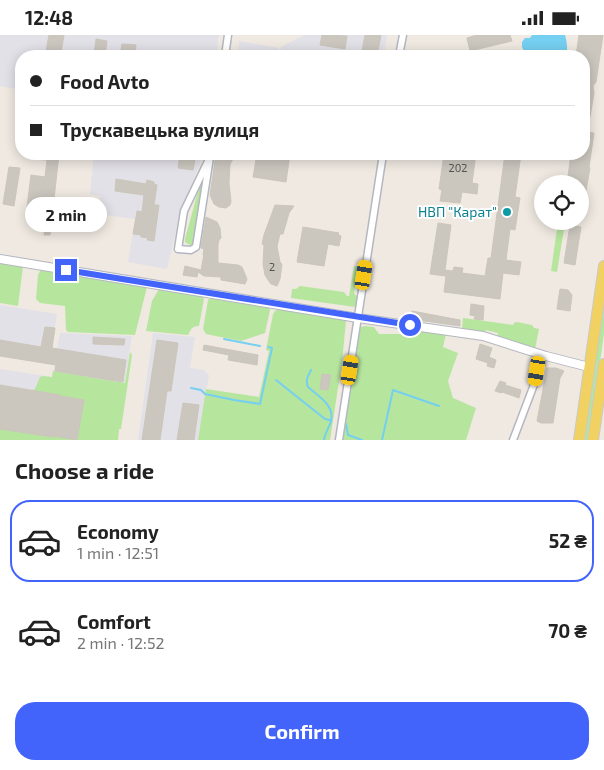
<!DOCTYPE html>
<meta charset="utf-8">
<style>
:root{--surface:#fff;--page:#f6f6f6;--text:#222;--muted:#767676;--line:#e0e0e0;--accent:#4264fb}
body{margin:0;font-family:"Exo 2",sans-serif;background:var(--page);color:var(--text);height:100vh;display:flex;flex-direction:column;font-size:19px;white-space:nowrap}
*{box-sizing:border-box;margin:0}
p{font-size:16px;color:var(--muted)}
.icon{flex:none;width:28px;height:28px;fill:none;stroke:currentColor;stroke-width:2;stroke-linecap:round;stroke-linejoin:round}
.map{position:relative;height:405px;overflow:hidden}
.panel{display:flex;flex-direction:column;background:var(--surface);flex:1}
.panel>*{flex:none}
.guide{position:absolute;left:15px;top:15px;width:575px;height:110px;border-radius:20px;box-shadow:0 2px 12px #0003;display:grid;align-content:center;height:110px;padding:0 15px;background:var(--surface)}
.controls{position:absolute;left:534px;top:140px;display:grid;gap:10px}
.controls a{display:grid;place-items:center;width:55px;height:55px;border-radius:50%;background:var(--surface);box-shadow:0 2px 12px #0003;font-size:25px}
.end{position:absolute;width:22px;height:22px;margin:-11px;border:6px solid #4264fb;background:#fff;box-shadow:0 0 0 2px #fff}
.from{border-radius:50%}
.bubble{position:absolute;height:35px;border-radius:18px;background:var(--surface);box-shadow:0 2px 12px #0003;font-size:16px;font-weight:700;line-height:35px;text-align:center}
.car{position:absolute;width:15px;height:30px;margin:-15px -8px;border-radius:6px;box-shadow:0 0 4px 1px #0007;background:linear-gradient(#f5c518 24%,#345 0 40%,#f5c518 0 76%,#345 0 86%,#f5c518 0)}
.guide b{display:flex;align-items:center;gap:18px;height:48px;font-size:19px}
.guide b+b{border-top:1px solid var(--line)}
.guide i{width:12px;height:12px;background:var(--text)}
ul{padding:0;list-style:none}
li{display:flex;align-items:center;gap:15px;height:82px;margin:0 10px 8px;padding:0 5px;border:2px solid transparent;border-radius:20px}
li div{flex:1}
li b{display:block;font-size:19px}
li em{font-style:normal;font-weight:700}
li.active{border-color:var(--accent)}
li>.icon{width:45px;height:45px;stroke-width:1.5}
h2{padding:0 15px;font-size:22px;line-height:60px}
.action{display:flex;gap:10px;margin-top:auto;padding:10px 15px}
.action a{flex:1;height:58px;border-radius:20px;background:var(--accent);color:#fff;font-size:20px;font-weight:700;line-height:58px;text-align:center}
.status{display:flex;justify-content:space-between;align-items:center;height:35px;padding:0 25px;background:var(--surface);direction:ltr}
.status svg{height:14px;fill:currentColor}
.map>svg:first-child{display:block}
.industrial{fill:#e3e1e8}
.green{fill:#b6e59e}
.water{fill:#75cff0}
.lines{fill:none;stroke-linecap:round;stroke-linejoin:round}
.stream{stroke:#75cff0;stroke-width:2}
.building{fill:#cbc7bf;stroke:#cbc5ba}
.minor-casing{stroke:#b4b7c1;stroke-width:9}
.tertiary-casing{stroke:#b4b7c1;stroke-width:10}
.primary-casing{stroke:#c9c9c9;stroke-width:12}
.minor{stroke:#fff;stroke-width:6}
.tertiary{stroke:#fff;stroke-width:8}
.primary{stroke:#f2d163;stroke-width:10}
.route{stroke:#4264fb;stroke-width:6}
.culture-dot{fill:#0f9aa8;stroke:#fff;stroke-width:2}
.labels{text-anchor:middle;stroke-width:4;stroke-linejoin:round;paint-order:stroke}
.number-label{font-size:11px;fill:#555452}
.culture-label{font-size:14px;fill:#0d838f;stroke:#fff;text-anchor:end}
</style>
<div class="status"><b>12:48</b><svg viewBox="0 0 49 12"><path d="M0 12V9h3v3zM5 12V6h3v6zM10 12V3h3v9zM15 12V0h3v12zM26 1h20v11H26zM47 4h2v5h-2z"/></svg></div>
<div class="map">
<svg width="604" height="405" viewBox="0 0 604 405">
<rect width="100%" height="100%" fill="#efe9e1"/>
<path class="industrial" d="M0 0H219L216 21H21V55L0 51Z
M304 0H387L384 21H280L281 12Z
M239 6 279 13 278 21H238Z
M94 119H204L203 122 181 174 167 234 128 227 135 184 98 179 100 161 90 159Z
M0 270 57 279 49 329 0 321Z
M60 298 132 301 124 354 117 353 109 405H0V334L52 342Z
M153 298 195 302 190 333 204 335 209 340 198 405H138Z"/>
<path class="green" d="M200 149H203L194 210H190L185 207V204Z
M558 187 565 188 557 237 551 236Z
M0 228 23 231 18 271 0 268Z
M354 231 359 232 362 234 361 239 357 242 354 258 357 262 356 272H355L291 263 292 254H296L300 251 344 257 347 261H349Z
M41 234 147 252 135 300 68 297 66 295 65 271 40 268 36 264 38 240Z
M159 254 201 259 204 264 199 291C192 291 191 294 188 300L146 296 152 266Z
M604 259V299L589 405H583Z
M212 262 268 271 270 275 265 298 241 306 206 299 203 294 208 265Z
M279 274H281L344 284 346 286 342 327 330 405H198L206 354 259 362 269 316 266 315 273 279 275 276Z
M463 283 513 290 514 288 517 287 532 290 534 293 539 294 535 314 497 303 498 298 486 295 485 300 462 294Z
M365 291 374 292 379 299H415L417 295 446 299 443 312 458 318 448 346 453 363 476 373 466 405H341L358 299 361 292Z
M130 317 132 320 121 394H119L118 405H0V393L32 356 35 354 40 342 43 341 52 342 53 336 125 348Z"/>
<path class="water" d="M532 0H565C567 7 568 14 566 21H526L522 12V7L525 3H530Z"/>
<g class="lines">
<path class="stream" d="M224 304 260 311
M311 335C308 341 305 345 308 352 318 361 335 370 331 386 329 393 325 398 324 405
M276 345 325 384 330 385
M191 353 201 355 205 359 234 365 260 369 272 313 268 312
M344 387 346 389 348 400 362 405
M382 405 393 355 439 371"/>
</g>
<path class="building" d="M49 0H64L61 18 46 16Z
M322 0 347 1 345 14 320 10Z
M365 0H381L377 21H361Z
M477 0H510L512 6 470 16 467 3Z
M579 0H603L596 47 593 51 594 58 590 82 584 81V21H576Z
M96 4 107 6 105 21H94Z
M122 9 136 10 135 21H120Z
M584 97 594 98 589 132 590 133 583 172 580 171V149H567L571 119H584Z
M34 119H59L50 200H44L48 175 27 172 31 140 45 142 47 125 33 124Z
M180 119H196L193 135 178 133Z
M216 119H233L232 126 230 129 229 148 231 166 230 170 226 173 219 172 214 169 210 160Z
M257 119H290L286 147 253 142Z
M444 119H476L472 148 478 149 477 159 462 157 460 168 440 166 442 155 439 154Z
M505 119H521L515 162 520 163 515 195 510 194 506 225 521 227 519 240 503 238 500 264 444 257 446 241 430 239 438 188 451 190 445 235 453 236 454 232 463 233 462 238 485 241 488 223H491Z
M9 132 20 133 14 171 3 169Z
M116 144 146 149 147 145 154 147V149L157 150 154 170H159L154 206 147 205 148 203 141 202V200L133 199 137 176 142 177 144 160 115 156Z
M275 170 294 171 289 178 283 199H280L277 211 280 227 282 229 280 244 277 251 271 249 268 245 265 240 263 229 264 210 262 209 264 200Z
M206 182 217 187 220 193 221 203 219 205 218 209V228L238 230 242 232 247 244 245 249 221 245V242L204 241 198 237 197 242 183 240 185 231 201 235 204 219 203 220 204 214 201 213Z
M570 190 581 192 575 230 564 228Z
M303 192 339 198 338 200 341 201 339 211 328 209 324 231 297 227Z
M560 254 568 255 572 260 570 276 557 274Z
M471 269 484 271 483 285 474 284 475 281 470 280Z
M412 276 460 285V291L403 283V279L411 280Z
M45 292 55 293 52 313 126 325 123 347 55 336 56 330 0 321V305L41 312Z
M93 302 125 304 124 310 93 309Z
M157 305 178 308 171 356H167L160 405H142Z
M480 309 492 313 489 322 496 325 494 333 487 331 488 328 476 324Z
M204 310 258 320 257 330 228 325 229 320 203 315Z
M547 333H556L564 336 560 343 553 388H541L537 386Z
M322 339 331 340 328 355 320 354Z
M500 346 506 348 505 350 521 355 519 363 502 357 501 358 495 356Z
M0 350 60 360V361L84 365 77 405 53 401V402L0 394Z
M183 368 199 370 194 405H177Z"/>
<g class="lines">
<defs>
<path id="minor" d="M225 21 228 0
M399 21 403 0
M210 122 196 212 191 215 178 214 184 176 210 122 211 119
M339 405 383 119
M513 405 535 347 539 319"/>
<path id="tertiary" d="M0 224 358 283 483 301 546 321 589 332"/>
<path id="primary" d="M579 405 604 231
M593 405 604 329"/>
</defs>
<use href="#minor" class="minor-casing"/>
<use href="#tertiary" class="tertiary-casing"/>
<use href="#primary" class="primary-casing"/>
<use href="#minor" class="minor"/>
<use href="#tertiary" class="tertiary"/>
<use href="#primary" class="primary"/>
</g>
<g class="lines">
<path class="route" d="M66 235 410 290"/>
</g>
<circle class="culture-dot" cx="507" cy="177" r="5"/>
<g class="labels">
<g class="number-label">
<text x="458" y="137">202</text>
<text x="272" y="236">2</text>
</g>
<g class="culture-label">
<text x="497" y="182">НВП "Карат"</text>
</g>
</g>
</svg>
<div class="controls">
<a><svg class="icon" aria-label="locate" viewBox="0 0 24 24"><circle cx="12" cy="12" r="6"/><path d="M12 2v4M12 18v4M2 12h4M18 12h4"/></svg></a>
</div>
<i class="end from" style="left:410px;top:290px"></i>
<i class="end" style="left:66px;top:235px"></i>
<div class="bubble" style="left:25px;top:162px;width:82px">2 min</div>
<i class="car" style="left:364px;top:240px;rotate:9deg"></i>
<i class="car" style="left:350px;top:335px;rotate:9deg"></i>
<i class="car" style="left:537px;top:336px;rotate:189deg"></i>
<div class="guide">
<b><i class="from"></i>Food Avto</b>
<b><i></i>Трускавецька вулиця</b>
</div>
</div>
<section class="panel">
<h2>Choose a ride</h2>
<ul>
<li class="active"><svg class="icon" aria-label="car" viewBox="0 0 24 24"><path d="M5 17H2v-5l4-1 3-4h7l3 4 3 1v5h-3M9 17h6M6 11h13"/><circle cx="7" cy="17" r="2"/><circle cx="17" cy="17" r="2"/></svg><div><b>Economy</b><p>1 min · 12:51</p></div><em>52 ₴</em></li>
<li><svg class="icon" aria-label="car" viewBox="0 0 24 24"><path d="M5 17H2v-5l4-1 3-4h7l3 4 3 1v5h-3M9 17h6M6 11h13"/><circle cx="7" cy="17" r="2"/><circle cx="17" cy="17" r="2"/></svg><div><b>Comfort</b><p>2 min · 12:52</p></div><em>70 ₴</em></li>
</ul>
<div class="action"><a>Confirm</a></div>
</section>
